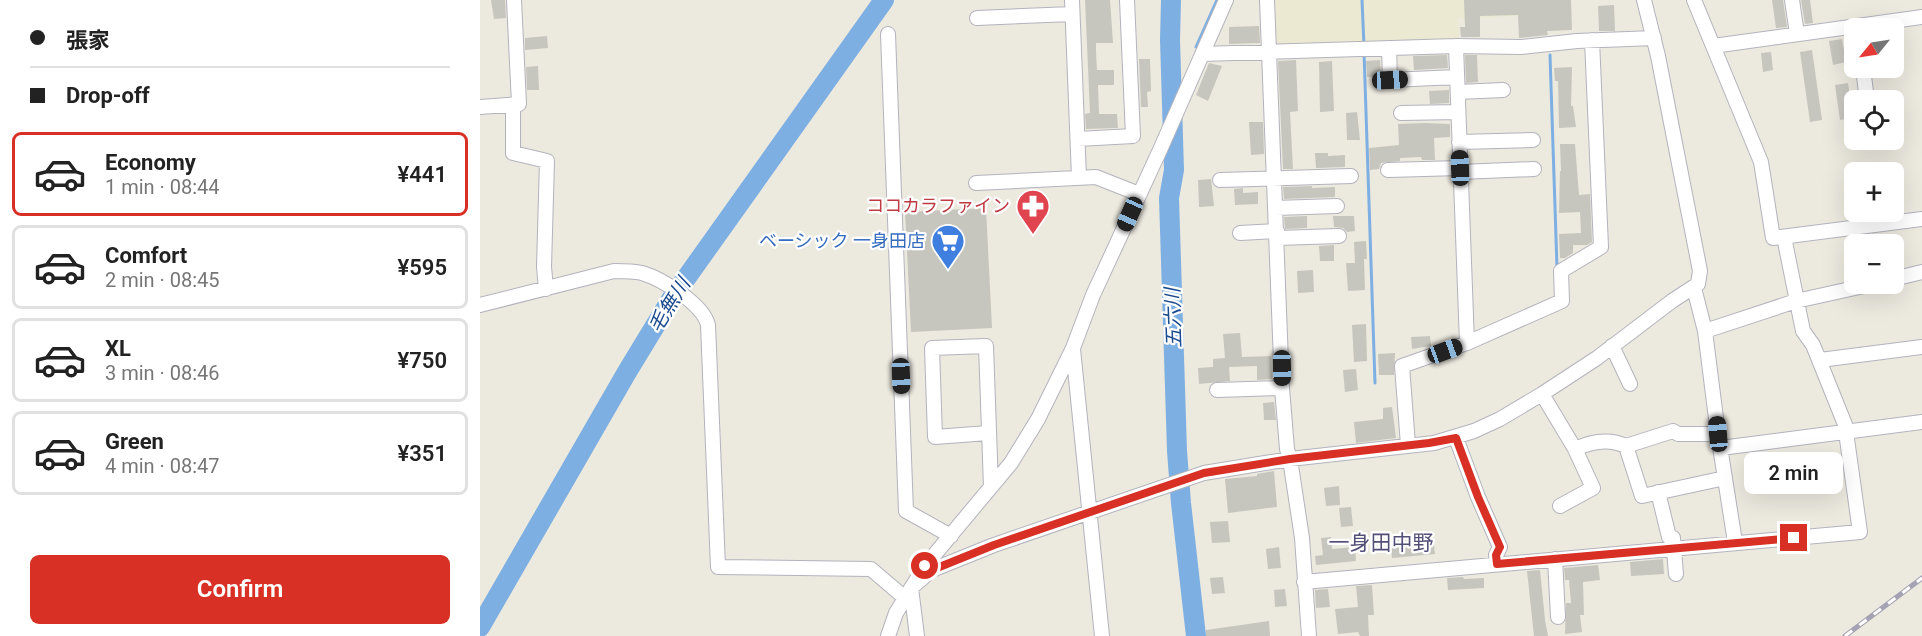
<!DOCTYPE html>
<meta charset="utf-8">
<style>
:root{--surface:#fff;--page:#f6f6f6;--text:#222;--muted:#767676;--line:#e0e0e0;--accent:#d93025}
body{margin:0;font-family:Roboto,"Noto Sans JP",sans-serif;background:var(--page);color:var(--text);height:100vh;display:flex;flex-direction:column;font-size:22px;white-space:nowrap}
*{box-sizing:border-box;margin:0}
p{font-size:20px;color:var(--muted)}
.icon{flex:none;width:33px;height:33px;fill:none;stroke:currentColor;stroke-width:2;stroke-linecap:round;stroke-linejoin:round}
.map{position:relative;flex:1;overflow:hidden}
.sheet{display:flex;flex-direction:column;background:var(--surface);width:480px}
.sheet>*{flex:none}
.guide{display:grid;align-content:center;height:132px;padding:0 30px;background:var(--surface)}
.needle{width:39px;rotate:240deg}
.fabs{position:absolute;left:1364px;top:18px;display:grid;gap:12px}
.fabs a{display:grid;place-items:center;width:60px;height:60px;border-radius:9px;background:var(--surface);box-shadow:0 6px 24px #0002;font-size:30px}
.end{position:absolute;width:27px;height:27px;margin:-14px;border:8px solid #d93025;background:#fff;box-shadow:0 0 0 3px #fff}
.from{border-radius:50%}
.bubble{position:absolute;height:42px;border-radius:9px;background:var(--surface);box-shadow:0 6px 24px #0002;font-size:20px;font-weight:600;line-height:42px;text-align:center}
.car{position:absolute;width:18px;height:36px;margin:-18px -9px;border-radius:8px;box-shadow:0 0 4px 2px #0007;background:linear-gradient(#222 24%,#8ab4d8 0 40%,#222 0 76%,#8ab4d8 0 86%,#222 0)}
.guide b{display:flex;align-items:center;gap:21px;height:57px;font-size:22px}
.guide b+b{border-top:2px solid var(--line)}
.guide i{width:15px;height:15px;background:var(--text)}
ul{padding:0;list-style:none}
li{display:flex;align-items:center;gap:18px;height:84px;margin:0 12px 9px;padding:0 18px;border:3px solid var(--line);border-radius:9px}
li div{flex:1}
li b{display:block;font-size:22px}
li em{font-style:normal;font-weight:600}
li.active{border-color:var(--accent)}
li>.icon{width:54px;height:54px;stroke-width:1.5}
.primary-button{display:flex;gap:12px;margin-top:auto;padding:12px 30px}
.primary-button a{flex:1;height:69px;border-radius:9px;background:var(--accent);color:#fff;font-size:24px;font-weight:600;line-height:69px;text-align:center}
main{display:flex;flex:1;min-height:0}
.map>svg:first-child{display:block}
.education{fill:#ebe9d1}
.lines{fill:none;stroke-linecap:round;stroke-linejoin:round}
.stream{stroke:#7eafe2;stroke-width:3}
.river{stroke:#7eafe2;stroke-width:20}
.building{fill:#c7c6be}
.minor-casing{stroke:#b3b3bd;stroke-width:16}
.minor{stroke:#fff;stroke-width:14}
.rail-casing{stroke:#a4a2b3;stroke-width:5}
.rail{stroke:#fff;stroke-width:3;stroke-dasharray:9;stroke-linecap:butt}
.route{stroke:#d93025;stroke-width:8}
.labels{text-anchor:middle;stroke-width:4.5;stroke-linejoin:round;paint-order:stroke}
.health-label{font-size:18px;fill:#be3a42;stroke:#fff;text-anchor:end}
.shop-label{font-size:18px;fill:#366cbe;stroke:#fff;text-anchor:end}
.water-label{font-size:20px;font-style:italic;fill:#1c4b8f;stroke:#fff}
.quarter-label{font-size:21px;fill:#535078;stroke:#fff}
</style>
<main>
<section class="sheet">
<div class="guide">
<b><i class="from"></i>張家</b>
<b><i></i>Drop-off</b>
</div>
<ul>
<li class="active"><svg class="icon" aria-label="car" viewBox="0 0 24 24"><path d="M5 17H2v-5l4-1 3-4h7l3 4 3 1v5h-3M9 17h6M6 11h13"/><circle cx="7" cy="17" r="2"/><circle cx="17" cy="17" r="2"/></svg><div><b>Economy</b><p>1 min · 08:44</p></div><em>¥441</em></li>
<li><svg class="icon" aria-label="car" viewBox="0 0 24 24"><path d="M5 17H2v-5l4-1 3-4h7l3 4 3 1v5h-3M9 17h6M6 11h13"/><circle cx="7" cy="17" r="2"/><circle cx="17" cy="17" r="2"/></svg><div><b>Comfort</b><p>2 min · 08:45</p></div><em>¥595</em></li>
<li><svg class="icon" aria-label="car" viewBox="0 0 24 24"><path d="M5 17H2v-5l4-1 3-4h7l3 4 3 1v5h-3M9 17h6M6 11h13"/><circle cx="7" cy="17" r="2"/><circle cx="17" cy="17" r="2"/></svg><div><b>XL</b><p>3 min · 08:46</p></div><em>¥750</em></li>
<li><svg class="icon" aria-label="car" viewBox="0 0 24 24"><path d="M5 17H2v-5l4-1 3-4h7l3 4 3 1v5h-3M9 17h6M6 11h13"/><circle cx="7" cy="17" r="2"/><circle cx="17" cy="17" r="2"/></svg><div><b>Green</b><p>4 min · 08:47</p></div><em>¥351</em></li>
</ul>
<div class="primary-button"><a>Confirm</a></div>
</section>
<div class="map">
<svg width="1442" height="636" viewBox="0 0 1442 636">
<rect width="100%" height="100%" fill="#ece9df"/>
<path class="education" d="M795 0H1067V15L978 18 979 40 798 45 796 43Z"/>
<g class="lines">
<path class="stream" d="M882 0 884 46
M716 47 737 0
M884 52 895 383
M1070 55 1077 268"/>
<path class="river" d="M691 0 690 40 694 170 689 198 697 451 701 503 716 636
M0 627 147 372 192 298 404 0"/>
</g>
<path class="building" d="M11 0H25L26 18 14 19Z
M605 0H630L633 43H616V51L617 70H634V85H618L619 114H637L638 128 606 129 605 114 610 113Z
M984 0H1091L1092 30 1067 31 1068 35 1039 38 1038 15 1000 16V37H981L980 27H985Z
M1292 0H1303L1307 27 1296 28Z
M1321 0H1330L1333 23 1325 24Z
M1134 5 1135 31H1119L1118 6Z
M779 26 780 43 749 44V27Z
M67 36 68 48 45 50V38Z
M1362 39 1366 62 1353 65 1349 41Z
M1332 50 1342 120 1330 122 1320 52Z
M1291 52 1293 70 1283 72 1281 53Z
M967 55 968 68 934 70 933 56Z
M985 55H997L998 82 986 83Z
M659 59H670L671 91 667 92 668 107H661Z
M816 60 818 111 810 112 813 169H803L798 61Z
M900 60 901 76 887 77 886 61Z
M852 61 854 111 840 112 839 62Z
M729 63 742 66 728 101 716 95Z
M58 66 59 90H47L46 67Z
M1092 67 1091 106H1093L1096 127 1079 128 1078 81H1075L1074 68Z
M1368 83 1373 118 1360 120 1355 85Z
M969 90V103L950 104 949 91Z
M877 112 880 140H867L866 113Z
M769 122H783L784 154 771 155Z
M944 123 970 124V137L954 138 955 160H942L941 157 920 158V161L901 163 899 169 890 170 889 148 919 145 918 124Z
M1080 144H1095L1099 195 1110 194 1112 242 1107 245H1093V253L1085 258H1080L1079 234 1101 233 1100 212 1079 213 1080 171H1081Z
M835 153H848V156L865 155V167L836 168Z
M731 179 734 206 719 207 718 180Z
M832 186V188L855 187V197L804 199 803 187Z
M763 188V193L778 192V204L755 205 754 189Z
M506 208 512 328 431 332 425 212Z
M827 216V228L805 229 804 217Z
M853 216H874L875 231 867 232 863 228 854 227Z
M886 241 887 259H884L885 290 868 291 866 263H875L874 242Z
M854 245V261H840L839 246Z
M833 270 834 292 818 293 817 271Z
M886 324 887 361 874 362 872 325Z
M760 333 762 357 791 356 792 379 777 380V366L749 367 750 381 719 384 718 368 733 367V359L745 358 743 334Z
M950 336 951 346 932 349 931 337Z
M915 353 914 375H899L898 354Z
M876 369 878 390 865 392 863 370Z
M794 402 796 420H784L783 403Z
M912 407 916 438 876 443 874 422 903 419V408Z
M794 471 797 507 748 513 745 479 777 476V474Z
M859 486 860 505 846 506 844 488Z
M871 507 873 526 861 527 859 508Z
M748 521 750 542 732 543 730 522Z
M928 534 929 547 954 545 955 554 912 558 910 535Z
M851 537 852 549 875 547 876 561 836 565 835 556 843 555 841 538Z
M799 547 801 568 788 569 786 549Z
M1183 559 1184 574 1151 576 1150 562Z
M1118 565 1120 580 1103 582 1104 615H1100L1102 632 1085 634 1086 603H1091L1089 580H1085L1084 568Z
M1060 570 1065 620 1068 636H1054L1047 571Z
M743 577 745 593 732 594 730 578Z
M983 577 984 579 1004 578V588L968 590 967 578Z
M892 585 894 615H888L889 636H880L878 632 858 634 855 609 878 607 876 586Z
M805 589 807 606 795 607 794 590Z
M848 589 850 607 836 608 835 590Z
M789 621 790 636H726V630Z"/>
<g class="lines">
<defs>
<path id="minor" d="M592 0 599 178
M787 0 802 388 807 449 810 459 822 538 829 636
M1214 0 1281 162 1293 238 1442 219
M1312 0 1317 34
M497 18 592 14
M408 34 426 511 471 536
M1233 46 1442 17
M909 48 910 80 977 77
M722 54 976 46 1041 47 1097 41 1174 38
M1383 68 1387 100
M978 92 1023 90
M33 105V153L67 161 64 267 66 289
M0 107 39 104 34 0
M921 113 978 112
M598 139 653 136 647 0
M979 142 1053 140
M908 170 980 168
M980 172 1054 169
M740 180 871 176
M496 183 616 177 659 194
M795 208 857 206
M760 233 797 231
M1304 237 1323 331 1333 345 1368 432
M797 238 859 236
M1413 279 1442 272
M1214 288 1225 331 1238 434 1255 542
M0 305 134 271C143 271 153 271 162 273 182 279 223 304 228 325L238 567 391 569 425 598
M1225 331 1316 301 1393 284
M987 343 1082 301 1081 271 1121 247 1112 40
M1132 346 1150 384
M593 349 622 636
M1340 360 1442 347
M737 390 802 388
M1062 394 1095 449C1112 441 1129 438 1146 446
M508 433 455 437 452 348 506 346 511 487
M1238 434H1198L1193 431 1146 446 1162 496 1245 478
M976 438 998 497 1020 547 1016 555 1017 564
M928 445 922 366 987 343 976 46
M1241 448 1442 422
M1178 492 1189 537 1193 538 1196 574
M1080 506 1113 488 1095 449
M1075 559 1078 617
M824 582 1380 532 1366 432
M431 588 452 570 514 545 724 473 810 459 954 443 994 431 1020 419 1062 394 1117 358 1192 301 1218 284 1220 271 1178 56 1164 0
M431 588 437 636
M408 636 416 613 445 566 531 463 558 419 593 348 613 295 680 150 746 0"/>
</defs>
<use href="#minor" class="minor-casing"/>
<use href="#minor" class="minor"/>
<defs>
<path id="rail" d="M1365 636 1442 578"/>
</defs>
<use href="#rail" class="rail-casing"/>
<use href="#rail" class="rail"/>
</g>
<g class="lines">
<path class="route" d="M445 566 452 570 514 545 724 473 810 459 949 443 976 438 998 497 1020 547 1016 555 1017 564 1314 538"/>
</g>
<defs>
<symbol id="pharmacy-pin" viewBox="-11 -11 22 30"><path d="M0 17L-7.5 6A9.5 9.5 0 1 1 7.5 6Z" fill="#e0444e" stroke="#fff"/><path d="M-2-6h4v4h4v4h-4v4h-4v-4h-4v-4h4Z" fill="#fff"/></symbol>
<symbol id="supermarket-pin" viewBox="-11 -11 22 30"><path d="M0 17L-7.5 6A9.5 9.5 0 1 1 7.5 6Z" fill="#3f7fe0" stroke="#fff"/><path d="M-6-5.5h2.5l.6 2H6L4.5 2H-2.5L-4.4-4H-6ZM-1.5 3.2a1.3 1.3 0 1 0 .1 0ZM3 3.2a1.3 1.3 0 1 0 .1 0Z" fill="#fff"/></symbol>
</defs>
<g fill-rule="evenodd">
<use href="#pharmacy-pin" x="534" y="187" width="38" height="52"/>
<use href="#supermarket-pin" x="449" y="222" width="38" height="52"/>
</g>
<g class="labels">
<g class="health-label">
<text x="530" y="212">ココカラファイン</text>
</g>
<g class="shop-label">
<text x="445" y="247">ベーシック 一身田店</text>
</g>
<g class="water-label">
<text transform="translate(189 305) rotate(-58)" y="7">毛無川</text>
<text transform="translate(693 318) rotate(-92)" y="7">五六川</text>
</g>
<g class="quarter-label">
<text x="901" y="550">一身田中野</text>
</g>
</g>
</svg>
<div class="fabs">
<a><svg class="needle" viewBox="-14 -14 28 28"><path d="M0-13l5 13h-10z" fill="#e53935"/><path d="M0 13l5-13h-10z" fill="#767676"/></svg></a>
<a><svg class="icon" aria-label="locate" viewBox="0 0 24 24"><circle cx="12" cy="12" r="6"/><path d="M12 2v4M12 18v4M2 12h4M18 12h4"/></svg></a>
<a>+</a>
<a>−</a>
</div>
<i class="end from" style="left:445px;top:566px"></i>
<i class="end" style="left:1314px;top:538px"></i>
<div class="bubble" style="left:1264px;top:452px;width:99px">2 min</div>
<i class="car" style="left:910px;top:80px;rotate:87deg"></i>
<i class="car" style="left:980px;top:168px;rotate:358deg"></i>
<i class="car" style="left:650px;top:214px;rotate:204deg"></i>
<i class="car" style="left:965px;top:351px;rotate:70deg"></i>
<i class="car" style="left:802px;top:368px;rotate:179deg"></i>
<i class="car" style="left:421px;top:376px;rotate:178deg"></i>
<i class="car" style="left:1238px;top:434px;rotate:355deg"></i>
</div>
</main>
